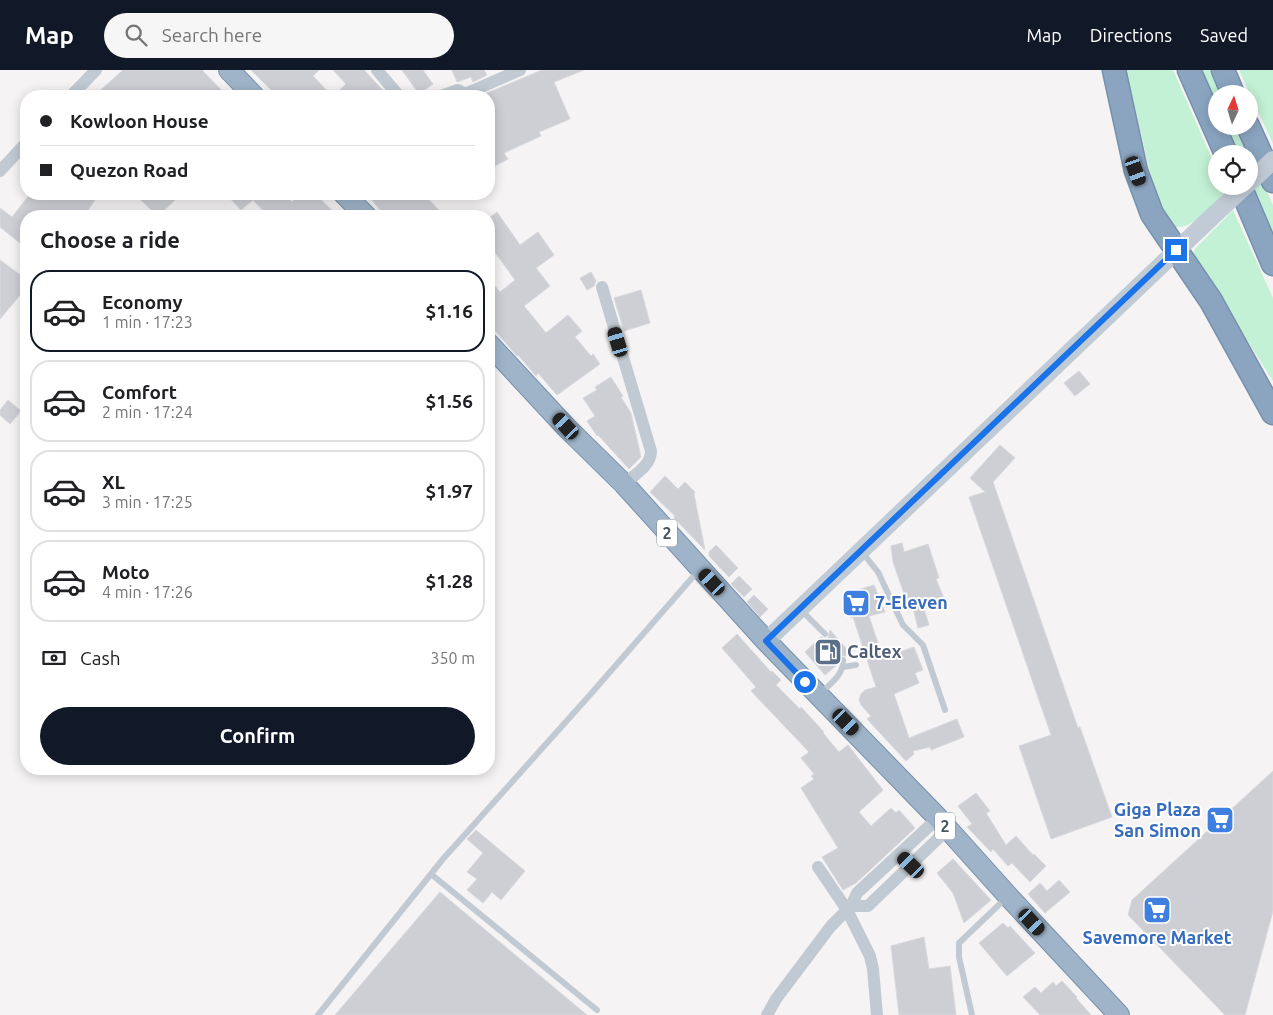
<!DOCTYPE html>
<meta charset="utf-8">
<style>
:root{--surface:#fff;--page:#f6f6f6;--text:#202124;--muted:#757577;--line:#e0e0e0;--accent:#111827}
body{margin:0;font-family:Ubuntu,sans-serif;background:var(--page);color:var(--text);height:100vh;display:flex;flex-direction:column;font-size:19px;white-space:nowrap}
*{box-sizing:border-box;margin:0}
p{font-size:16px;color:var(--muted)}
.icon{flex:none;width:28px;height:28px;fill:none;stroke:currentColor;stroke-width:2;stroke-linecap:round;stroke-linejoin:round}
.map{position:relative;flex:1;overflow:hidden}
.details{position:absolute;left:20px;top:140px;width:475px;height:565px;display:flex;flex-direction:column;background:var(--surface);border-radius:20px;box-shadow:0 2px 12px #0003}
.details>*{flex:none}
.hud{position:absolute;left:20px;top:20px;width:475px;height:110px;border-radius:20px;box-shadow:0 2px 12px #0003;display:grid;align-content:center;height:110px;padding:0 20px;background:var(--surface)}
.needle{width:32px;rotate:4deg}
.buttons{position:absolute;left:1208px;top:15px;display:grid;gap:10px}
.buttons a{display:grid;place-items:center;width:50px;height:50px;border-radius:50%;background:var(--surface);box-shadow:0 2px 12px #0003;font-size:25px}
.end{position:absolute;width:22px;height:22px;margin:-11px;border:6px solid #1a73e8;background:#fff;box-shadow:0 0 0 2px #fff}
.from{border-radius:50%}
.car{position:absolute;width:15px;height:30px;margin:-15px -8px;border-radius:6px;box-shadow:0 0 4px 1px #0007;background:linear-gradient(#222 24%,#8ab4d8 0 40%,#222 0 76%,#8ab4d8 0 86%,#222 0)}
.hud b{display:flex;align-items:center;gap:18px;height:48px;font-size:19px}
.hud b+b{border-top:1px solid var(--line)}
.hud i{width:12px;height:12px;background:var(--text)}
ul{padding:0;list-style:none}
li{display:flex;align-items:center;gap:15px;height:82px;margin:0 10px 8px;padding:0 10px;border:2px solid var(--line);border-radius:20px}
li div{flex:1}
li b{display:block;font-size:19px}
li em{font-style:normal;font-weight:600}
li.current{border-color:var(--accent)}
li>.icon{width:45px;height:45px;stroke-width:1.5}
h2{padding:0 20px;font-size:22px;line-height:60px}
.pay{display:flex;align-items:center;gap:12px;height:55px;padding:0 20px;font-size:19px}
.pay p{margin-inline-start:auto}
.action{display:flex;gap:10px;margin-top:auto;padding:10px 20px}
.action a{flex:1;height:58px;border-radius:30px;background:var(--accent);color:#fff;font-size:20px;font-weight:600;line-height:58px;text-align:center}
header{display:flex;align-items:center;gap:30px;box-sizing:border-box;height:70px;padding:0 25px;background:var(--accent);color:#fff}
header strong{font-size:24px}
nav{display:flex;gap:28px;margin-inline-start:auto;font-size:18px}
.search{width:350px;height:45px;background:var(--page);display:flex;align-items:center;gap:12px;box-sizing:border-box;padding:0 18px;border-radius:28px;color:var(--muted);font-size:19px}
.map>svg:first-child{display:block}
.green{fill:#c3f1d5}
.building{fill:#cdcfd5;stroke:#d7d9de}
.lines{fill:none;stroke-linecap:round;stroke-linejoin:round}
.trunk-casing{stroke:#7690ad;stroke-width:22}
.motorway-casing{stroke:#7690ad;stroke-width:25}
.service{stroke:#c1cad2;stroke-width:6}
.minor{stroke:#c1cad2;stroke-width:12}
.secondary{stroke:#c1cbd6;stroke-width:18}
.trunk{stroke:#9fb4c9;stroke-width:20}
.motorway{stroke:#8ba5c1;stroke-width:22}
.secondary-bridge{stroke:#c1cbd6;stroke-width:18}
.route{stroke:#1a73e8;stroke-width:6}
.labels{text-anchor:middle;stroke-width:4;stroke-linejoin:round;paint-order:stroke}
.shield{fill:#fff;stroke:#808990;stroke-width:1}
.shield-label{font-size:16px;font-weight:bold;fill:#4a5661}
.shop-label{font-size:18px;font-weight:bold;fill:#366cbe;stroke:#fff;text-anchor:start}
.service-label{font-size:18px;font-weight:bold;fill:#4e5e75;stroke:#fff;text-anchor:start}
</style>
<header>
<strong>Map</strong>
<div class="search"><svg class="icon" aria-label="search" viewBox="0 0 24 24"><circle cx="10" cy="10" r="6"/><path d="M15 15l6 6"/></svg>Search here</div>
<nav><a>Map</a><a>Directions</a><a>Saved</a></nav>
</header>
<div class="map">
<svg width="1273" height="945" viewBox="0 0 1273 945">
<rect width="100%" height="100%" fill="#f5f3f3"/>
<path class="green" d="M1126 0H1173L1216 98V116H1224L1226 121C1212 135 1194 160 1173 157L1161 142 1149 98Z
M1199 0H1213L1223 24H1216V38Z
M1239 0H1273V74Z
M1224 56H1238L1273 135V164L1249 110V84H1237Z
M1233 140 1273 228V311L1238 256 1194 190 1193 185 1195 179Z"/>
<path class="building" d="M123 0H202L227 26H94Z
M251 0H319L313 6 332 26H277Z
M333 0H364L388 26H333L346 14Z
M402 0H423L433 14 419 24Z
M452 0H484L487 5 473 12 471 7 457 12Z
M542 0H584L554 12 570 49 539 62 541 66 504 83 508 89 495 96 489 86V26H480Z
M30 124H99L84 146H26V178L0 157V138L12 147Z
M134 124H168L175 130 158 146Z
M226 124H285L292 132 301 124H315L338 146H268L253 130 241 140Z
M367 124H424L444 146H385Z
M497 142 520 175 538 162 554 185 536 198 550 216 524 236 546 263 568 245 582 261 575 267 591 286 593 284 600 294 557 325 538 303 536 306 518 285 517 286 489 254V209L500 222 515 210 489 174V148Z
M0 190 26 209V218L0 249Z
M591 202 596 211 594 216 587 220 580 208Z
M641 220 650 253 624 261 614 228Z
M1079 301 1090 314 1075 326 1064 313Z
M611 307 623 326 621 327 631 343 641 387 629 399 598 365 597 366 587 351 595 346 583 328 597 320 595 317Z
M8 330 21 341 10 354 0 345V340Z
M1000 375 1015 388 993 412 1078 658 1080 657 1112 747 1051 769 1019 676 1051 665 969 427 985 422 970 408Z
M665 406 678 419 685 412 695 422 694 424 705 480 674 448 675 446 650 422Z
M902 473 904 482 928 474 939 508 936 509 945 531 924 539 929 555 918 558 912 534 908 535 893 492 891 476Z
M716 475 738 498 729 507 709 486V482Z
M739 506 752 519 744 527 731 514Z
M874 515 885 542 869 546 883 588 914 577 923 600 915 603 919 613 894 624 909 668 957 649 964 667 931 680 930 677 913 681 914 684 906 691 867 649 871 646 861 635 859 630 861 624 865 620 876 617 853 547 851 548 844 524Z
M754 525 768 539 760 547 747 532Z
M830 560 850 583 846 586H840L838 594 825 605 805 582 821 567 824 569 828 568Z
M737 564 771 602 772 601 781 610 776 615 800 639 801 637 824 662 823 663 839 682 848 675 883 720 859 742 871 756 891 738 896 743 899 740 915 758 856 813 843 820 822 787 838 778 801 718 814 709 811 706 814 704 801 688 809 682 751 621 756 617 722 578Z
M1273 701V841L1245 945H1225L1128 845 1132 830Z
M976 723 990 741 986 743 1006 775 1016 766 1033 785 1034 784 1046 796 1030 812 1012 793 1008 796 993 779 991 782 967 757 972 754 958 736Z
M476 760 525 801 501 830 492 822 483 833 467 820 477 809 467 802 483 783 467 769Z
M953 789 991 830 964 853 953 823 937 803Z
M1059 810 1070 822 1045 843 1028 824 1040 813 1047 821Z
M440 822 587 945H335Z
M1003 853 1008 858 1010 856 1035 883 1007 906 979 873Z
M924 867 929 899 950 896 956 945H899L891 876Z
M1062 911 1077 927 1076 928 1091 945H1040L1023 927 1035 917 1041 923 1053 912 1056 916Z"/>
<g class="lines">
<defs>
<path id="trunk" d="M229 0 254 26
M344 124 366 146
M489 274 566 357 624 414 766 571 938 748 1008 826 1119 945"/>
<path id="motorway" d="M1114 0 1136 101 1152 144 1211 231 1273 343
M1189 0 1226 84
M1223 0 1233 24
M1248 56 1273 111
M1240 116 1273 194"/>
</defs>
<use href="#trunk" class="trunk-casing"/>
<use href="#motorway" class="motorway-casing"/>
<path class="service" d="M862 482 878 502 903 555 923 575 945 640
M801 540 825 564
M843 597 856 595
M821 623C831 613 844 604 843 590
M431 804 597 940
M318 945 443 789 589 626 699 500
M972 945 959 887V873L1006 828"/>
<path class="minor" d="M377 0 399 26
M71 26 96 0
M441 26 458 20 465 24 520 0
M0 101 26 73
M602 217 651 381C651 396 634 405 624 414
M818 797 847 840 870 886 873 899 877 945
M851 836H868L948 759
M767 945 776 929 831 856 851 836 857 823 938 748"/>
<path class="secondary" d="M766 571 1216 143"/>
<use href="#trunk" class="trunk"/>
<use href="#motorway" class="motorway"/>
<path class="secondary-bridge" d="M1249 113 1273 90
M1216 143 1245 116"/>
</g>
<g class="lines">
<path class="route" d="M805 612 766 571 1176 180"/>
</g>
<defs>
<symbol id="supermarket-square" viewBox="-11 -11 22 22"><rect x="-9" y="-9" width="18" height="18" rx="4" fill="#3f7fe0" stroke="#fff"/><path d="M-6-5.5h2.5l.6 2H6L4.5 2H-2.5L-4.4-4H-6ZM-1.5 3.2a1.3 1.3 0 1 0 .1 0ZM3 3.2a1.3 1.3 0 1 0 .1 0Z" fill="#fff"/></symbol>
<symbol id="fuel-square" viewBox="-11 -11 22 22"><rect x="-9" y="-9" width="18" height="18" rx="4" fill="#5c6f8a" stroke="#fff"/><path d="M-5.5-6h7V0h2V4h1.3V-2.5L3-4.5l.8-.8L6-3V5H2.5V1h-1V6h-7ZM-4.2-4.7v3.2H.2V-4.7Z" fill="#fff"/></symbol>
</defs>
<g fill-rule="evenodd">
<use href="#supermarket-square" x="840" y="517" width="32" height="32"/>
<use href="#fuel-square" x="812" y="566" width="32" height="32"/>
<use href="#supermarket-square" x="1204" y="734" width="32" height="32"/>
<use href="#supermarket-square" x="1141" y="824" width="32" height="32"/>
</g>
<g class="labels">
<g class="shield">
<rect x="657" y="449.5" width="20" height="27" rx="4"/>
<rect x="935" y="742.5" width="20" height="27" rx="4"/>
</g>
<g class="shield-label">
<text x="667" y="469">2</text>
<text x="945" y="762">2</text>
</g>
<g class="shop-label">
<text x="875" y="539">7-Eleven</text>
<text x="1201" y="746" text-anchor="end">Giga Plaza<tspan x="1201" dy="21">San Simon</tspan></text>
<text x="1157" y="874" text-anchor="middle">Savemore Market</text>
</g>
<g class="service-label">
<text x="847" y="588">Caltex</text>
</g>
</g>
</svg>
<div class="buttons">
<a><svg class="needle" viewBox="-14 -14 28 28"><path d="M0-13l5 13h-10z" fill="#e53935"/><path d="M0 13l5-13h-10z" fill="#757577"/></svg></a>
<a><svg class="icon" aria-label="locate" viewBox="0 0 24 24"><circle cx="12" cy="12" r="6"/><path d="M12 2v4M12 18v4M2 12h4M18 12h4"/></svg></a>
</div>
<i class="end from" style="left:805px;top:612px"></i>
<i class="end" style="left:1176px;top:180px"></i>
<i class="car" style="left:1136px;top:101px;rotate:160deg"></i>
<i class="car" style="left:618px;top:272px;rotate:343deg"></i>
<i class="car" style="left:566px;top:356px;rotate:317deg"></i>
<i class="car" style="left:712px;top:512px;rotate:317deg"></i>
<i class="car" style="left:846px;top:652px;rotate:136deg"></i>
<i class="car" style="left:911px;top:795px;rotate:314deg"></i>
<i class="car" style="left:1032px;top:852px;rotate:137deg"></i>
<div class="hud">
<b><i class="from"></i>Kowloon House</b>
<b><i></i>Quezon Road</b>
</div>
<section class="details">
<h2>Choose a ride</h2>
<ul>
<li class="current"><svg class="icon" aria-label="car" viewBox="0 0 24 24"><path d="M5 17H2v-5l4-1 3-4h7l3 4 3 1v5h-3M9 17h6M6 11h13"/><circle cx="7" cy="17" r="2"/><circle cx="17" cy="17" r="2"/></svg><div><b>Economy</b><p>1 min · 17:23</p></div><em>$1.16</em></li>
<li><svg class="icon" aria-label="car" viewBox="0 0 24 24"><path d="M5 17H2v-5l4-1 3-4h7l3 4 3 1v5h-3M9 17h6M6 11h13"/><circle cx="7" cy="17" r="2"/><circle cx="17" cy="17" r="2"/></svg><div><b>Comfort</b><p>2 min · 17:24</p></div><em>$1.56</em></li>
<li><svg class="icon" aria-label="car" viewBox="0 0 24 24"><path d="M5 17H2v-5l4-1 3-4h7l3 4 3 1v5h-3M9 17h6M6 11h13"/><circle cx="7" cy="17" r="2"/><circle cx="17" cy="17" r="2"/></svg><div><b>XL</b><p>3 min · 17:25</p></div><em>$1.97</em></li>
<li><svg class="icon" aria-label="car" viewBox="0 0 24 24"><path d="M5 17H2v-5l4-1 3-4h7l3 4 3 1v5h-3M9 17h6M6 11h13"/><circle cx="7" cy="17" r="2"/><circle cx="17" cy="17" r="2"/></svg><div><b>Moto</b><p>4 min · 17:26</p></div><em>$1.28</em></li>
</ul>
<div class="pay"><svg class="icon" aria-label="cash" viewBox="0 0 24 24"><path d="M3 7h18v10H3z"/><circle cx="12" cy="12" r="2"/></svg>Cash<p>350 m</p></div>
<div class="action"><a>Confirm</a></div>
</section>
</div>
